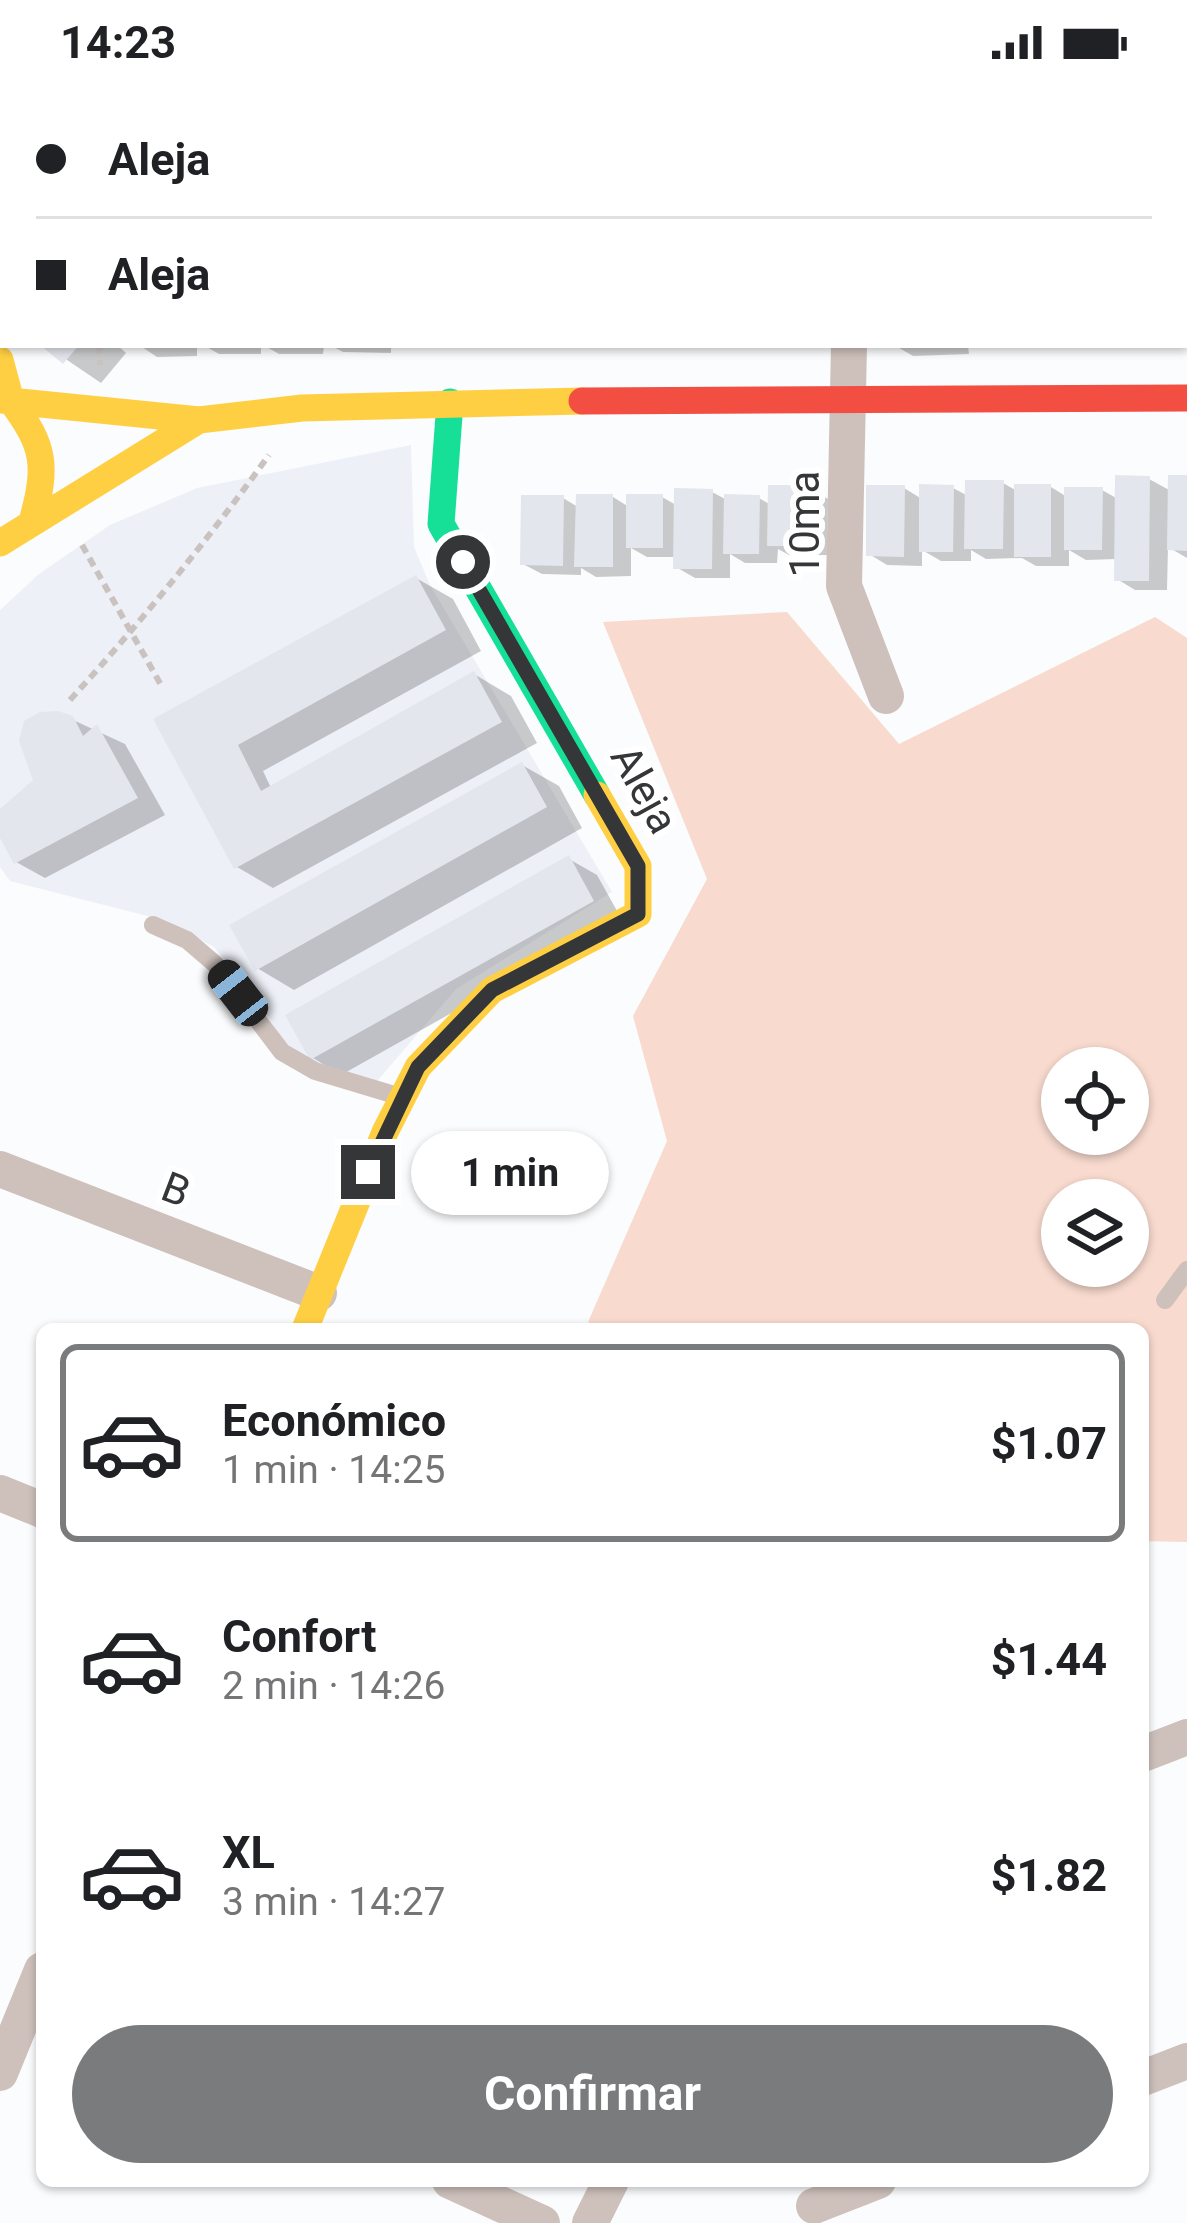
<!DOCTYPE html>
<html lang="es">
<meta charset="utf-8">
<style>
:root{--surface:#fff;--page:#f6f6f6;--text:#202124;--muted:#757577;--line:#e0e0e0;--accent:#7a7b7d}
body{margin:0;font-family:Roboto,sans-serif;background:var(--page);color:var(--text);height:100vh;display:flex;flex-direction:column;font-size:45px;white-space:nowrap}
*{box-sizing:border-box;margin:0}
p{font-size:39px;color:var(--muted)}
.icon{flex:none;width:66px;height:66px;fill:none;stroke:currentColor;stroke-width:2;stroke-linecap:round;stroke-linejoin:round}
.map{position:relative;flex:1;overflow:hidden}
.drawer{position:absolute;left:36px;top:1239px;width:1113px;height:864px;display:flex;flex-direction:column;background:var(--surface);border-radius:18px;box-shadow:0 3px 9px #0004}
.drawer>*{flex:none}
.top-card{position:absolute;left:0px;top:0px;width:1188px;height:264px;box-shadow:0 3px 9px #0004;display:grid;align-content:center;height:264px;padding:0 36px;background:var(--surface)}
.tools{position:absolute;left:1041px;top:963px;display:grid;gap:24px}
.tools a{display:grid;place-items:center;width:108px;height:108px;border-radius:50%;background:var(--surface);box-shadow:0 3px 9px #0004;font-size:60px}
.end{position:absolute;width:54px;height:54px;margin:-27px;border:15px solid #353638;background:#fff;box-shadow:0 0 0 6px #fff}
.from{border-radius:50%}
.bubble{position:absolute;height:84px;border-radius:42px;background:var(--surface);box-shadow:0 3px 9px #0004;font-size:39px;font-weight:700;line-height:84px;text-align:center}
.car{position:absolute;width:36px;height:72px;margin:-36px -18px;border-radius:15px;box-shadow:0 0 9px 3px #0007;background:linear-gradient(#222 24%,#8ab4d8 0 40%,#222 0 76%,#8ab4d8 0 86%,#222 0)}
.top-card b{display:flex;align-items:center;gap:42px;height:114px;font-size:45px}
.top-card b+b{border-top:3px solid var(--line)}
.top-card i{width:30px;height:30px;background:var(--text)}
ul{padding:21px 0 0;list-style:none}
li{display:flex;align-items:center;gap:36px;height:198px;margin:0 24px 18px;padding:0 12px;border:6px solid transparent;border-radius:18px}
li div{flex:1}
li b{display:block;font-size:45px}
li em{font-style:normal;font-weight:700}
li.selected{border-color:var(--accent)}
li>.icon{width:108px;height:108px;stroke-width:1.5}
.button{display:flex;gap:24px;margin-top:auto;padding:24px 36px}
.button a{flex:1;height:138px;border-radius:72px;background:var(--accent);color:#fff;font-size:48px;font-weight:700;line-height:138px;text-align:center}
.status{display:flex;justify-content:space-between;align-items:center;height:84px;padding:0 60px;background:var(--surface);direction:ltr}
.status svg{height:33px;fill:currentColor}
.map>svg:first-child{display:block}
.built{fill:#eef0f8}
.green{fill:#f8dace;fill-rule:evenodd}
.shadow{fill:#0003}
.building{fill:#e3e6ec}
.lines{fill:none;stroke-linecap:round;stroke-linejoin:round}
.path{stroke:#cac2bf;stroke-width:6;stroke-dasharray:9 6;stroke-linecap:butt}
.lane{stroke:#cec1bc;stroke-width:18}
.street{stroke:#cec1bc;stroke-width:36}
.fast{stroke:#16e098;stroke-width:27}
.slow{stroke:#ffcf43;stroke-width:27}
.jam{stroke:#f24e42;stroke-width:27}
.route{stroke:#353638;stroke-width:15}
.labels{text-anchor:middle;stroke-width:12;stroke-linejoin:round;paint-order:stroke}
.street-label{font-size:42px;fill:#353638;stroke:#fff}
</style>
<div class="status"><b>14:23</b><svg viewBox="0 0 49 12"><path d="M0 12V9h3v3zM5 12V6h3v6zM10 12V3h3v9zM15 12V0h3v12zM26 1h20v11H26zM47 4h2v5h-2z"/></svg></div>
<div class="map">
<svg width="1187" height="2139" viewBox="0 0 1187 2139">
<rect width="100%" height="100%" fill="#fbfcfd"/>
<path class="built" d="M411 361 414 463 430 501 612 808 456 905 367 1009 304 990 258 917 214 863 163 836 10 797 0 783V526L39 490 110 441 197 404Z"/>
<path class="green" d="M787 528 899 660 1155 533 1187 554V1458L1143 1457V1245H602L588 1238 667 1057 633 932 707 795 603 538ZM1062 984H1128V1050H1062ZM1062 1116H1128V1182H1062Z"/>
<path class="shadow" d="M62 0H116L60 3Z
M139 0H179L137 3Z
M206 0H264L261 3Z
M45 261H117L126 269 101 299Z
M197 261V272L157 273 139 261Z
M203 261H261V270H219Z
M263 261H324L323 270H279Z
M330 261H391V269L343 268Z
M894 261H968L969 270 913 272Z
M1187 394V474L1168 463 1167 506H1135L1117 495V475L1086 476 1069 466V482H1036L1022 474 986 475 971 466V477H941L922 466V482L887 481 869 470 904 404 922 415 953 404 968 412 1003 399 1017 407 1051 403 1067 413 1102 406 1118 415 1149 395 1171 407Z
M809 404 828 415 827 471H789L778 465 777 479H745L730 470V494H695L676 483V473H647L631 464V492L596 493 581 484V491L542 490 523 480 563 414 578 423 613 413 629 423 662 413 676 421 712 408 727 416 759 414 771 421Z
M416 494 453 515 481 567 263 687 271 704 474 590 511 612 537 659 273 804 237 783 157 636Z
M71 635 125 660 165 731 45 794 16 778 0 747V729L38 696Z
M522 681 559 702 582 744 294 906 257 884Z
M569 775 597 791 621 834 341 991 313 974Z"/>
<path class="building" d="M40 261H79L63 280Z
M1115 391 1150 392 1149 497H1114Z
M1168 391H1187V467L1167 466Z
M965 396H1004L1003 465H964Z
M919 400 954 401 953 468H919Z
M1014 400H1051V473H1014Z
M768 401H810L809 462H767Z
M866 401H905L904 473 866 472Z
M1064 403H1103L1102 466H1064Z
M674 404 713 405 712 485H673Z
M576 410H613V483H574Z
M626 410H663V464H626Z
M724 410 760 411 759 470H723Z
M521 411H564L563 482 520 481Z
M416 491 446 546 238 661 261 707 474 587 502 638 234 785 153 635Z
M58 627 73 632 83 652 97 640 138 714 14 780 0 754V725L33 696 19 657 24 637 40 628Z
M522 678 547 723 255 887 229 841Z
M569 771 594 817 310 976 285 931Z"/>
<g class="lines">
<path class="path" d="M97 0V3
M99 261 100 281
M82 461 161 601
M70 616C141 538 207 457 269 371"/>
<path class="lane" d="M153 841 187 856 215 880 282 968 315 987 398 1012
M1165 1216 1187 1186"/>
<path class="street" d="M310 0 320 3
M566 0V3
M1114 0V3
M843 3V0
M1185 6H1187
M849 261 844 502 886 612
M0 1085 319 1209
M0 1409 42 1426
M1143 1670 1187 1653
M0 1989 42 1886
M1143 1994 1187 1977
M450 2097 542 2139
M814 2122 878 2097
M590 2139 611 2097"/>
<path class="fast" d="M450 318 441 440 597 711"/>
<path class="slow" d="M0 276 11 317
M0 316 199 336 302 324 582 317
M11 317C46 364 47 382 32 438
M0 459 199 336
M305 1245 385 1048 418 983 492 906 638 830V782L597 711"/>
<path class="jam" d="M582 317 1187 314"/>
</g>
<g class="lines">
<path class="route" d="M368 1088 418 983 492 906 638 830V782L463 478"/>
</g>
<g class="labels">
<g class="street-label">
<text transform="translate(804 440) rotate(-90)" y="15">10ma</text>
<text transform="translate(645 705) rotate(61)" y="15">Aleja</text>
<text transform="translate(176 1105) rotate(21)" y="15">B</text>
</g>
</g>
</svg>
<div class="tools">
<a><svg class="icon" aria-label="locate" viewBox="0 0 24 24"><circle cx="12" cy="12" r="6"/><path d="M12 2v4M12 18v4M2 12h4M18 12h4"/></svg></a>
<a><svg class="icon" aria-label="layers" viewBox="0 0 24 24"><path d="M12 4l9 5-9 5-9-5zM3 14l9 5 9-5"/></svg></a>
</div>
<i class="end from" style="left:463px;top:478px"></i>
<i class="end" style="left:368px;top:1088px"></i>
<div class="bubble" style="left:411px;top:1047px;width:198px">1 min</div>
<i class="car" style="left:238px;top:909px;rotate:322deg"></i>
<div class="top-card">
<b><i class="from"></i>Aleja</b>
<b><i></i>Aleja</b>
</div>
<section class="drawer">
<ul>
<li class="selected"><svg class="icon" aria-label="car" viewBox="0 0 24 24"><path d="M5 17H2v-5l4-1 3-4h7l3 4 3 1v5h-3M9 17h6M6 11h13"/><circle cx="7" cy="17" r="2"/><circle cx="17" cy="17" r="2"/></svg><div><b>Económico</b><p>1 min · 14:25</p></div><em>$1.07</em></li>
<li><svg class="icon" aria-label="car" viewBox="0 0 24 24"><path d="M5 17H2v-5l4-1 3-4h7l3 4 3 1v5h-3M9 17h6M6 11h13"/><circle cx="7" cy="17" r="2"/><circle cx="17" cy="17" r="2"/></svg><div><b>Confort</b><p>2 min · 14:26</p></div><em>$1.44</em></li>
<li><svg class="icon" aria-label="car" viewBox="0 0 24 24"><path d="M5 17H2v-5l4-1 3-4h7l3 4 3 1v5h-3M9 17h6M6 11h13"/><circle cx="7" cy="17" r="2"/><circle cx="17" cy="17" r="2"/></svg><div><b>XL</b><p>3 min · 14:27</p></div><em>$1.82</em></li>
</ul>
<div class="button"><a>Confirmar</a></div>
</section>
</div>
